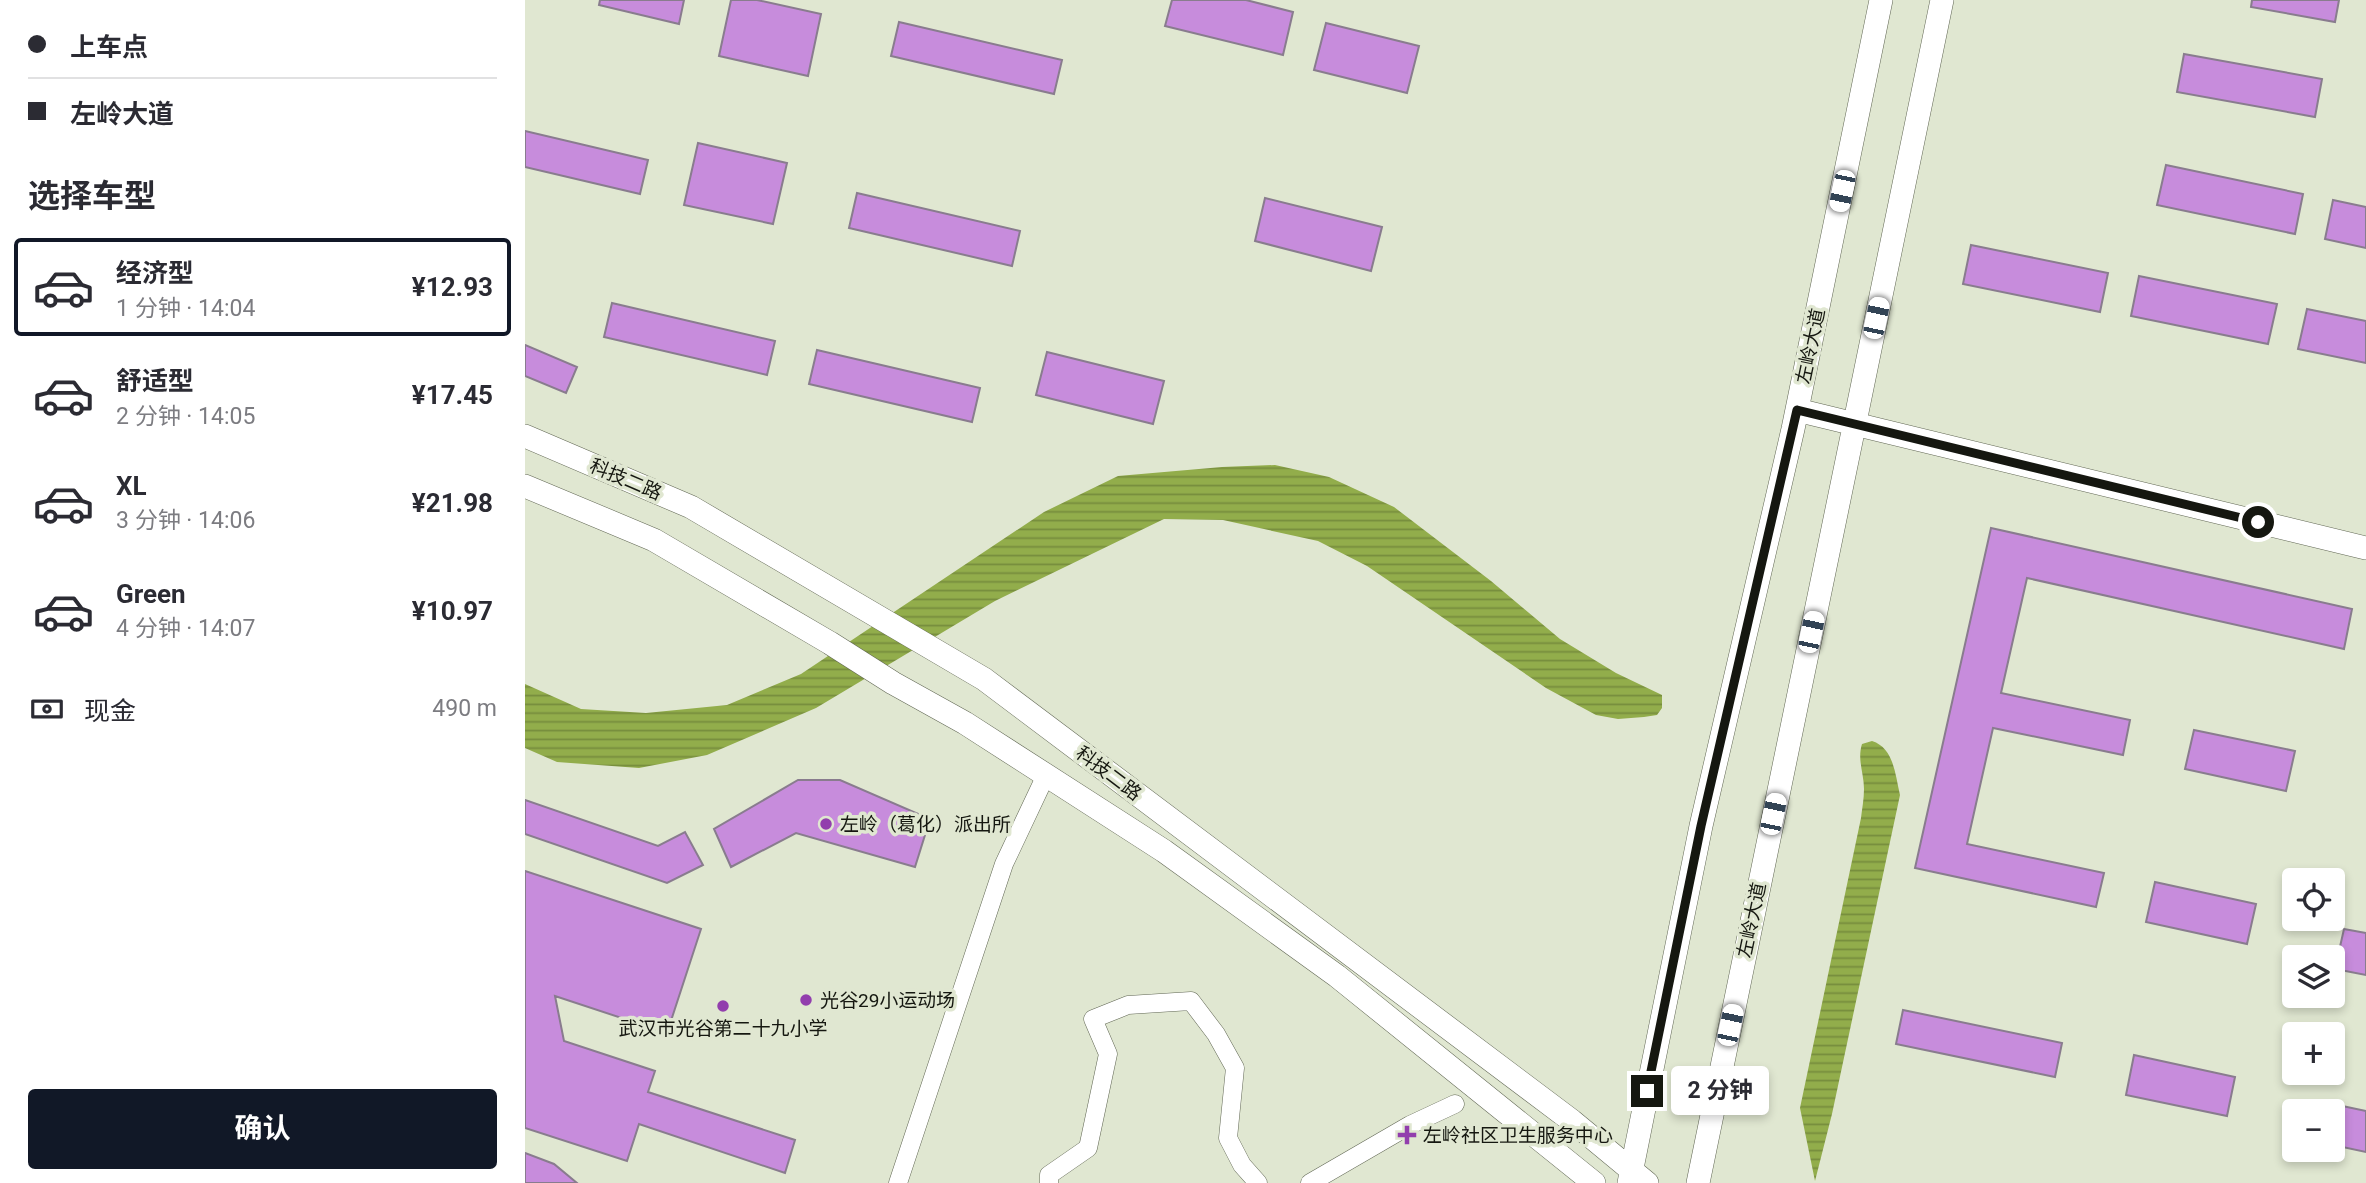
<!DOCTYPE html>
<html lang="zh">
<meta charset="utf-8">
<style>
:root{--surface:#fff;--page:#f7f7f7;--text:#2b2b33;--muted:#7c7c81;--line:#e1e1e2;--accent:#111827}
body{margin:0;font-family:Roboto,"Noto Sans SC",sans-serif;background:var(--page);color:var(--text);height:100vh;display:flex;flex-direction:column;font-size:26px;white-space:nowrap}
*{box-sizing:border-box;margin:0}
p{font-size:23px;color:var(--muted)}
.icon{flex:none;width:38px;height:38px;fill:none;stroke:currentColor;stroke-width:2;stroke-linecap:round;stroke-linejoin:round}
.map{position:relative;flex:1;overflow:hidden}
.sheet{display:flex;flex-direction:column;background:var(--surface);width:525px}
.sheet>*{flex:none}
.top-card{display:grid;align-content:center;height:154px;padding:0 28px;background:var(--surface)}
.tools{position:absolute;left:1757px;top:868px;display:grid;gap:14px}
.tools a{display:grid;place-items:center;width:63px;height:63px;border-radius:7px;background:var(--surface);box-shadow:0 4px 10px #0003;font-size:35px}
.end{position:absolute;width:32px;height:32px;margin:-16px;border:9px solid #151710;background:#fff;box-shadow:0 0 0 4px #fff}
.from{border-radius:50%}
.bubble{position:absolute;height:49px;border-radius:7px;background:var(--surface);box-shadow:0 4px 10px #0003;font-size:23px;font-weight:700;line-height:49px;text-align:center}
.car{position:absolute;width:21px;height:42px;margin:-21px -10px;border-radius:9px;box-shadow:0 0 5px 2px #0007;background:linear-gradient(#fff 24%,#345 0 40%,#fff 0 76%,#345 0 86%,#fff 0)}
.top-card b{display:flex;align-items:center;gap:24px;height:66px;font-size:26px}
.top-card b+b{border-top:2px solid var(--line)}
.top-card i{width:18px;height:18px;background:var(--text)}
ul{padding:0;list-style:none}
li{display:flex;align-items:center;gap:21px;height:98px;margin:0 14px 10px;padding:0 14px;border:4px solid transparent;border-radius:7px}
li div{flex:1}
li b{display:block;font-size:26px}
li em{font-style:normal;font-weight:700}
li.current{border-color:var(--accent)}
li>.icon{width:63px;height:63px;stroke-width:1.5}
h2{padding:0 28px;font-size:32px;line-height:84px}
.pay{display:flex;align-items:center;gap:18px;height:77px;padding:0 28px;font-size:26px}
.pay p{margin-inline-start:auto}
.action{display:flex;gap:14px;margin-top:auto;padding:14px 28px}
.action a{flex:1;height:80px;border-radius:7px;background:var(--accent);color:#fff;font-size:28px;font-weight:700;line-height:80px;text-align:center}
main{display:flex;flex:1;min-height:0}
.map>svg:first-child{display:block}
.water{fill:url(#water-rules)}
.building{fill:#c78cdc;stroke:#897c8e;stroke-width:2}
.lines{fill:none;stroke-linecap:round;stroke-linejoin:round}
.minor-casing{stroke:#616754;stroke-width:19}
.tertiary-casing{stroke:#616754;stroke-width:24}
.minor{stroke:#fff;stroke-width:18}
.tertiary{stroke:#fff;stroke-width:23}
.route{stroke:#151710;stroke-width:9}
.poi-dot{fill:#923ead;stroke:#e0e7d1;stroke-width:2.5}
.labels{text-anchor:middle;stroke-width:7;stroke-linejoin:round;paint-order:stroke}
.street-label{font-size:19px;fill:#151710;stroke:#e0e7d1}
.poi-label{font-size:19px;fill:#151710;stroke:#e0e7d1;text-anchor:start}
</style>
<main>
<section class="sheet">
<div class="top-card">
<b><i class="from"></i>上车点</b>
<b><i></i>左岭大道</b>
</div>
<h2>选择车型</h2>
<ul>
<li class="current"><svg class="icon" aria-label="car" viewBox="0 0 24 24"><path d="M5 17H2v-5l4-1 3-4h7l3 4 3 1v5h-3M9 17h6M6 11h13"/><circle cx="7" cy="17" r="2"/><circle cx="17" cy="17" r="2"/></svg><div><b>经济型</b><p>1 分钟 · 14:04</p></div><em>¥12.93</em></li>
<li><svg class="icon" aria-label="car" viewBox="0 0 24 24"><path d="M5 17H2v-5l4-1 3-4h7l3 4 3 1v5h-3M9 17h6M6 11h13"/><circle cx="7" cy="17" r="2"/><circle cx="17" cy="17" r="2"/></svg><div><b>舒适型</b><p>2 分钟 · 14:05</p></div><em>¥17.45</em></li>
<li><svg class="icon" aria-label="car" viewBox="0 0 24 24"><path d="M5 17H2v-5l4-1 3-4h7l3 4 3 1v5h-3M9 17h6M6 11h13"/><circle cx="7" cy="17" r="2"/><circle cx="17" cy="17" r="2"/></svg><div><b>XL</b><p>3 分钟 · 14:06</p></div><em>¥21.98</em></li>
<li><svg class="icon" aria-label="car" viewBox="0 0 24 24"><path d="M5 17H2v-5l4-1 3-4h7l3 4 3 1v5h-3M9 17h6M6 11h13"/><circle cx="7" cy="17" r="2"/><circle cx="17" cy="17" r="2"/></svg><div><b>Green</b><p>4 分钟 · 14:07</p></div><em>¥10.97</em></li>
</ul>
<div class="pay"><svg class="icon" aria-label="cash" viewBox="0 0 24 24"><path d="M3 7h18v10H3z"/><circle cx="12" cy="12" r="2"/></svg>现金<p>490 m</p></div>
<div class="action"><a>确认</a></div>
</section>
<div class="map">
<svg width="1841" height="1183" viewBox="0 0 1841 1183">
<defs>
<pattern id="water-rules" width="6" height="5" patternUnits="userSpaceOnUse" patternTransform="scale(1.75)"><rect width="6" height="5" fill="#92ad4b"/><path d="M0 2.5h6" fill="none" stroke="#768c3d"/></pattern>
</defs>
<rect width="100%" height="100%" fill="#e0e7d1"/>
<path class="water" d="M750 465 804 477 869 507 966 581 1035 639 1091 673 1137 695V708L1132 715 1119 717 1093 719 1071 715 1021 688 842 566 793 541 698 520 639 519 470 601 291 708 182 755 114 768 32 762 0 748V684L56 709 121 713 202 705 276 674 519 512 593 476 697 467Z
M1347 741C1369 748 1370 774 1375 795L1307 1114 1290 1181 1275 1108 1336 818C1337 809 1339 799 1339 789 1339 773 1332 760 1337 744Z"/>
<path class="building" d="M75 0H159L154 24 74 5Z
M206 0H232L296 14 283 76 194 56Z
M647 0H721L768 12 758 55 640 26Z
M1727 0H1814L1810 22 1726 7Z
M374 22 537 60 529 94 366 56Z
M801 23 894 46 882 93 789 70Z
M1659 54 1797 79 1790 117 1652 92Z
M0 131 123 160 115 194 0 167Z
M173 143 262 163 248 224 159 205Z
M1641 165 1778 194 1770 234 1632 205Z
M332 193 495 231 487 266 324 228Z
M740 198 857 227 846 271 730 241Z
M1808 200 1841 207V248L1800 239Z
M1446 245 1583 273 1575 312 1438 284Z
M1614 276 1752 304 1743 344 1606 316Z
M87 303 250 341 242 375 79 337Z
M1782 309 1841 321V363L1773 349Z
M0 345 52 367 41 393 0 376Z
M292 350 455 388 447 422 284 384Z
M522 352 639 381 628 424 511 395Z
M1466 528 1827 609 1819 649 1502 578 1476 693 1605 720 1598 755 1468 728 1442 844 1579 873 1571 907 1390 868Z
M1669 730 1770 751 1761 791 1660 769Z
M273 780H315L405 819 390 867 271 833 206 867 189 829Z
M0 800 133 846 160 832 178 865 142 883 0 834Z
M0 871 176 929 142 1033 30 996 39 1041 130 1071 123 1092 270 1140 260 1173 114 1124 102 1161 0 1128Z
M1630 882 1731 904 1722 944 1621 922Z
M1819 929 1841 933V975L1810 969Z
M1378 1010 1537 1043 1530 1077 1371 1044Z
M1609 1055 1710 1077 1702 1116 1601 1095Z
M1808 1104 1841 1111V1152L1808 1145Z
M0 1153 29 1164 52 1183H0Z"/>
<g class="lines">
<defs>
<path id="minor" d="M373 1183 479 864 521 775
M524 1183V1175L563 1148 583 1054 568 1019 603 1005 666 1001 691 1034 710 1068 703 1138 717 1165 733 1183
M785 1183 885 1125 930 1104"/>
<path id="tertiary" d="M1272 410 1841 548
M0 436 166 507 459 679 1047 1121 1122 1183
M0 486 129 540 305 643 368 683 440 723 639 851 812 976 1069 1183
M1104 1183 1176 826 1268 429 1356 0
M1173 1183 1417 0"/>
</defs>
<use href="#minor" class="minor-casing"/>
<use href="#tertiary" class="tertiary-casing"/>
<use href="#minor" class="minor"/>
<use href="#tertiary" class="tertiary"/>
</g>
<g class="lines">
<path class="route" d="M1122 1091 1176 826 1272 410 1733 522"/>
</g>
<g class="poi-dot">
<circle cx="301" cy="824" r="7"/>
<circle cx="281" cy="1000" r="7"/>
<circle cx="198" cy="1006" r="7"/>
<path d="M878.5 1124.5h7v7h7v7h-7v7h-7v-7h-7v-7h7z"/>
</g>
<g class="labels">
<g class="street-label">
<text transform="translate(1285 346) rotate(-78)" y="7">左岭大道</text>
<text transform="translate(101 479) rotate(23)" y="7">科技二路</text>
<text transform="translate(584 773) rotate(37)" y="7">科技二路</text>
<text transform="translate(1226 920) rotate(-78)" y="7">左岭大道</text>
</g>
<g class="poi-label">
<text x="315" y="831">左岭（葛化）派出所</text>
<text x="295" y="1007">光谷29小运动场</text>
<text x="198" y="1035" text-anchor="middle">武汉市光谷第二十九小学</text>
<text x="898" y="1142">左岭社区卫生服务中心</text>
</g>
</g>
</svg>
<div class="tools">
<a><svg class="icon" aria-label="locate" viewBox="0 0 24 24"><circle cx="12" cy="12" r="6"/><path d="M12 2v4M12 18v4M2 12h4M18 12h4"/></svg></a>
<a><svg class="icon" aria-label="layers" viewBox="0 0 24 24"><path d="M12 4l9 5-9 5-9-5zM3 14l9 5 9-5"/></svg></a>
<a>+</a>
<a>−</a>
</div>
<i class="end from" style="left:1733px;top:522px"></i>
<i class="end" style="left:1122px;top:1091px"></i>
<div class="bubble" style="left:1146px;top:1066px;width:98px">2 分钟</div>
<i class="car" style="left:1317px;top:191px;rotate:192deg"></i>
<i class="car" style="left:1351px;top:318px;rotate:12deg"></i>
<i class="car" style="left:1286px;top:632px;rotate:12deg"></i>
<i class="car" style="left:1248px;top:814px;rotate:12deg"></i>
<i class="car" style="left:1205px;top:1025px;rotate:12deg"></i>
</div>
</main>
